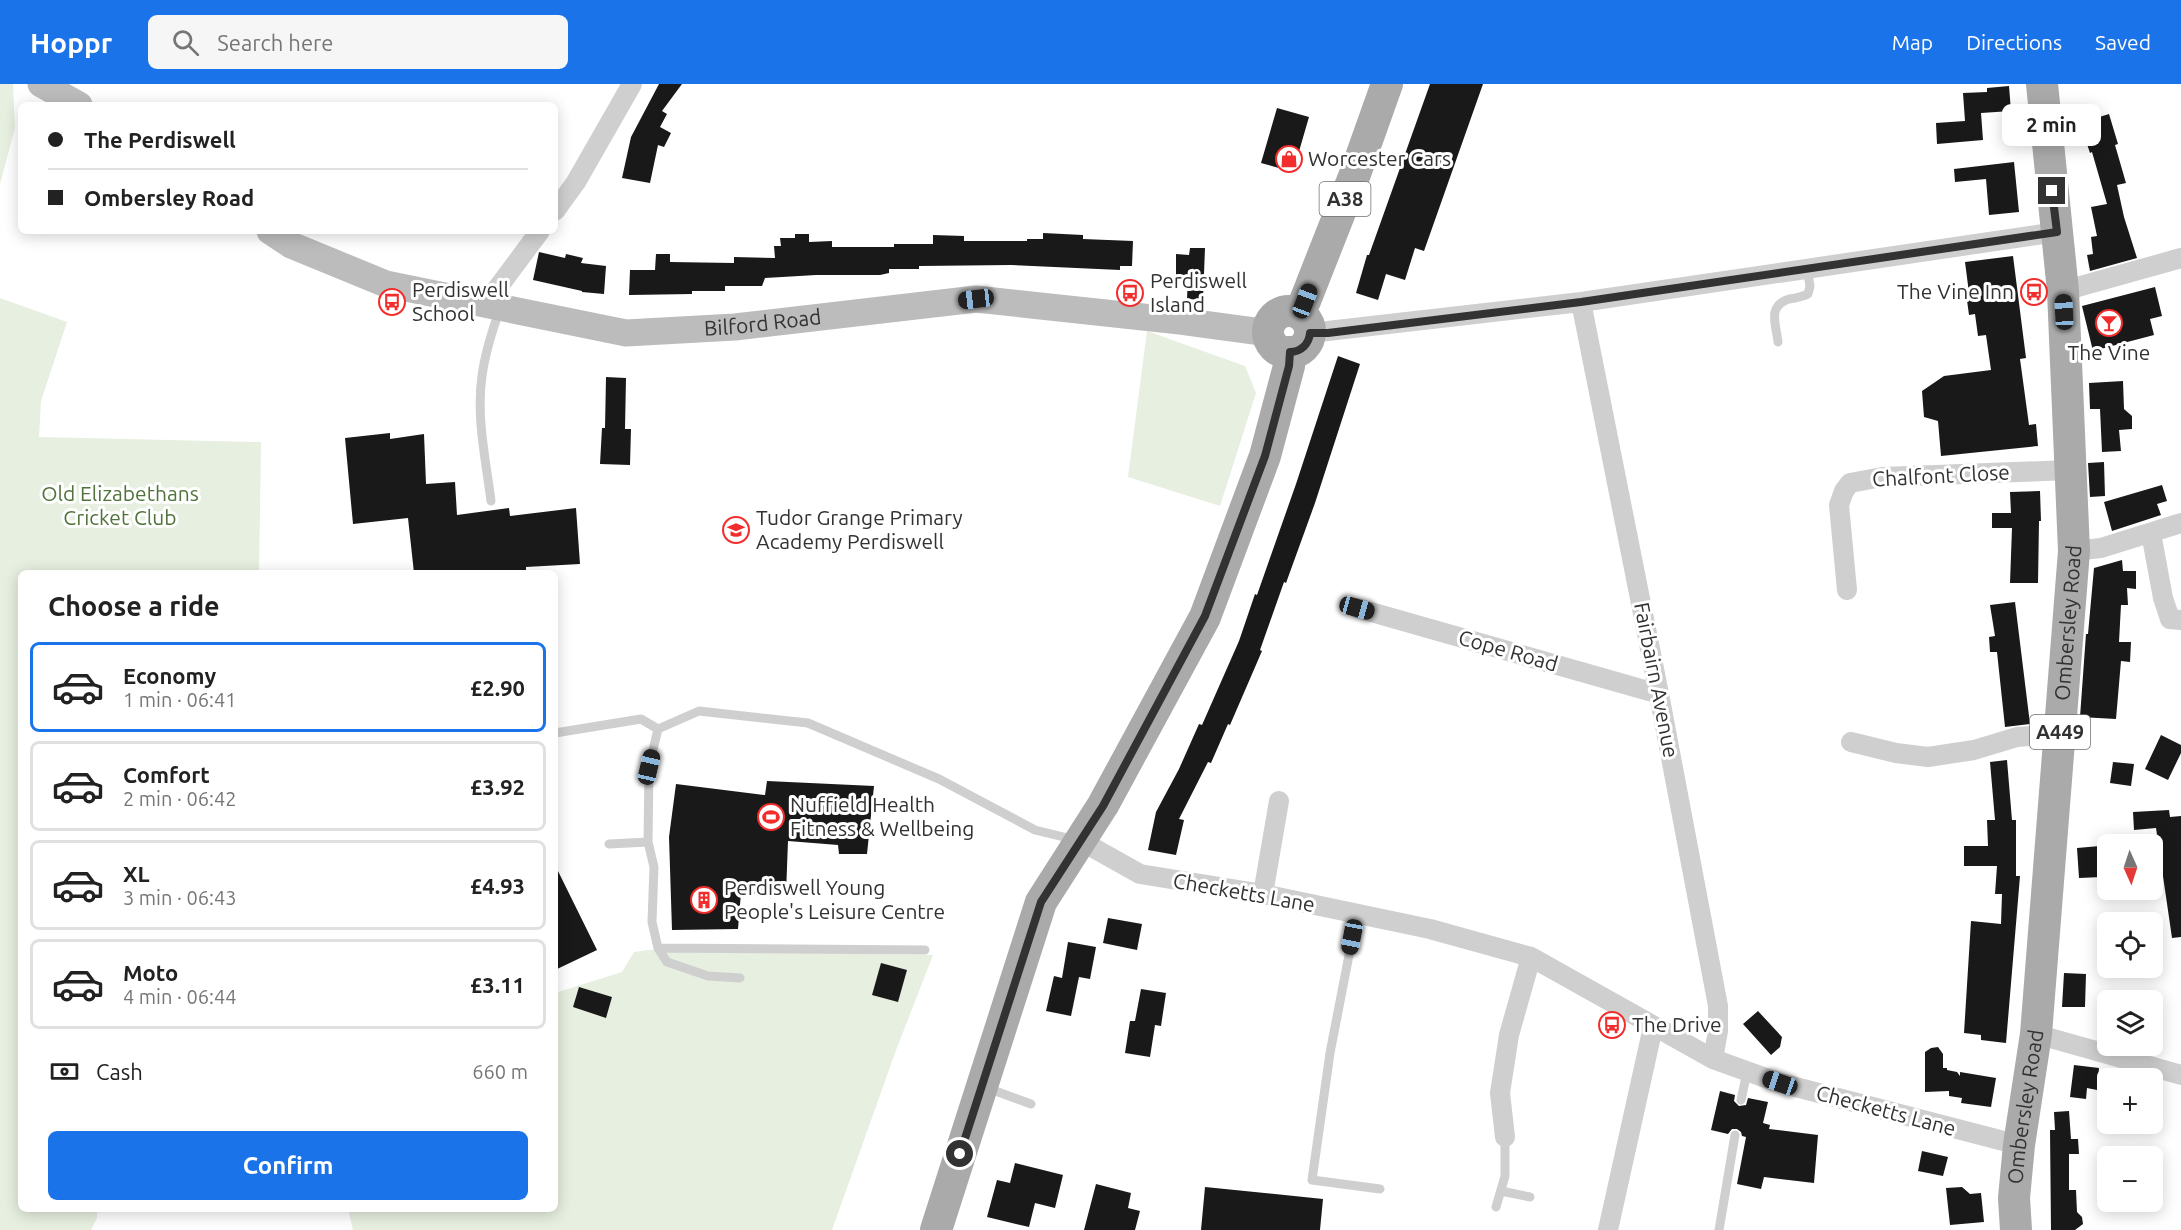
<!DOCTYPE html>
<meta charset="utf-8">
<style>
:root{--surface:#fff;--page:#f6f6f6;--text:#222;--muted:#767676;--line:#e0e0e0;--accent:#1a73e8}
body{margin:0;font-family:Ubuntu,sans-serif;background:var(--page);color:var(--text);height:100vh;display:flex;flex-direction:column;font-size:22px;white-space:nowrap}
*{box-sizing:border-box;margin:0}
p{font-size:20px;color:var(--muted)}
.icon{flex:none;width:33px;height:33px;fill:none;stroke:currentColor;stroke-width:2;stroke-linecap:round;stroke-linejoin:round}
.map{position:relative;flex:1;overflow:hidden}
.drawer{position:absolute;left:18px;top:486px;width:540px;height:642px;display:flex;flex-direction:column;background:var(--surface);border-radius:9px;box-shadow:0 3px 15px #0003}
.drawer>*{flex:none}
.hud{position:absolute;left:18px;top:18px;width:540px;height:132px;border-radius:9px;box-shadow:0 3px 15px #0003;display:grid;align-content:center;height:132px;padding:0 30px;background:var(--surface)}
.needle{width:39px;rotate:177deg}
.tools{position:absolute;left:2097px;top:750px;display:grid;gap:12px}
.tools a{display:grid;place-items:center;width:66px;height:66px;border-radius:9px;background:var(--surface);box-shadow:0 3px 15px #0003;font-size:30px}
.end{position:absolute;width:27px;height:27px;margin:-14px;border:8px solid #323232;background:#fff;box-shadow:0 0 0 3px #fff}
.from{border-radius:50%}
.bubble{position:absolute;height:42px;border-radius:9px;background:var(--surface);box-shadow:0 3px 15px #0003;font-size:20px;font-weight:700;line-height:42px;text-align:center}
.car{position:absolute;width:18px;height:36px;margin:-18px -9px;border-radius:8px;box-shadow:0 0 4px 2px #0007;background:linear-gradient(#222 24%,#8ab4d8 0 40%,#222 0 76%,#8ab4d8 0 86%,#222 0)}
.hud b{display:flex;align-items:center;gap:21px;height:57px;font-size:22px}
.hud b+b{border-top:2px solid var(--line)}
.hud i{width:15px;height:15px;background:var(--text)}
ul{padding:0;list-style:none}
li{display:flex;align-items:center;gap:18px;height:90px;margin:0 12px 9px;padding:0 18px;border:3px solid var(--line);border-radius:9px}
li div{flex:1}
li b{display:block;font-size:22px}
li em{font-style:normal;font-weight:700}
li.active{border-color:var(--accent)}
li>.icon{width:54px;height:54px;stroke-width:1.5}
h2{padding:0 30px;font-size:27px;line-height:72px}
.pay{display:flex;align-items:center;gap:15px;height:66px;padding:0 30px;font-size:22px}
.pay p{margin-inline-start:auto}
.cta{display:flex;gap:12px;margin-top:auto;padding:12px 30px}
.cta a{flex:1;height:69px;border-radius:9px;background:var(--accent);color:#fff;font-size:24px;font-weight:700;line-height:69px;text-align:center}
header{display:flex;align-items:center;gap:36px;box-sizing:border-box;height:84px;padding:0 30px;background:var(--accent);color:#fff}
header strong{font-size:28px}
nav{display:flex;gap:33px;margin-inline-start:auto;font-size:21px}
.search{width:420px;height:54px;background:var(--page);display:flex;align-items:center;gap:15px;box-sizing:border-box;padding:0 21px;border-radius:9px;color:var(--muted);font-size:22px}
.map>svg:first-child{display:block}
.green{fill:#e7efe0}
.building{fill:#191919}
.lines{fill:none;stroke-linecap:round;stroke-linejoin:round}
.service{stroke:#cfcfcf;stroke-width:9}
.minor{stroke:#cfcfcf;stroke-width:20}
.secondary{stroke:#bcbcbc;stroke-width:27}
.primary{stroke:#aaa;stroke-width:32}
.route{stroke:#323232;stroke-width:8}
.labels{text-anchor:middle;stroke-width:6;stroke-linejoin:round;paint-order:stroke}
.shield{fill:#fff;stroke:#707070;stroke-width:1.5}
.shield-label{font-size:20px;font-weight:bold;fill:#323232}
.poi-label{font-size:21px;fill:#323232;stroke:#fff;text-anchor:start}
.street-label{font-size:21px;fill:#323232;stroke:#fff}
.park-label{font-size:21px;fill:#51733b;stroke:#fff}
</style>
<header>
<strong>Hoppr</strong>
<div class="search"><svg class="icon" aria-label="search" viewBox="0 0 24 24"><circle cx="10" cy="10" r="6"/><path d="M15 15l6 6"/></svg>Search here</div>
<nav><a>Map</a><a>Directions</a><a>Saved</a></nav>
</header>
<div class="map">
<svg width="2181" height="1146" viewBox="0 0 2181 1146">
<rect width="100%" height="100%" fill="#fff"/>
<path class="green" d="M0 0H13L15 44 0 100Z
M0 214 67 238 41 317 39 353 261 358 259 489H21V1125H97V1134L91 1146H0Z
M1147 247 1245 282 1256 309 1220 422 1128 393Z
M648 866 933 871 895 969 832 1146H353L348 1125H555V909L622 888 634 868Z"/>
<path class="building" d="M659 0H682L662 27 667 30 660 43 671 49 664 63 658 61 650 99 622 94 631 53Z
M1430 0H1483L1424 167 1415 164 1405 196 1386 190 1378 216 1356 209 1367 171H1369Z
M2009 2 2011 27 1981 29 1983 56 1937 60 1936 39 1965 37 1963 9 1987 8V4Z
M1277 24 1309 33 1293 88 1261 79Z
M2109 30 2118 60 2115 61 2126 99 2117 101 2124 133 2137 174 2090 187 2087 171 2093 170 2091 153 2097 152 2091 123 2107 120 2092 68 2090 69 2080 39Z
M2014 78 2019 128 1989 131 1986 95 1955 98 1954 85Z
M1043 149 1083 151V155L1133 157 1132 182H1120V186L1011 181 919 182V185H889V189L880 191H816L765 194 762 202H725V207H692V210L629 211 630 186H655L656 170H670V178L734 179V173L775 174 774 162H781L780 154H795V150H809V158L832 157V163H894V160H933V151L964 152V157H1027V155H1043Z
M1190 164H1205L1203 216 1187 215 1188 191H1176V170L1189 171Z
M539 168 565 174 566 170 583 174 581 179 606 182 604 210 582 208V207L533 196Z
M2013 172 2026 274 2020 275 2029 341 2036 340 2038 362 1941 372 1938 337 1924 333 1922 307 1944 292 1991 286 1986 251 1978 252 1975 230 1969 231 1966 209H1969L1965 178Z
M2155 203 2162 232 2150 235 2154 251 2093 267 2082 222Z
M1338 272 1360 280 1315 419 1286 499 1284 498 1260 566 1262 567 1230 641 1228 640 1211 679 1208 678 1179 735 1184 736 1176 771 1148 766 1156 728 1179 685 1199 640 1202 641 1239 557 1255 510 1257 511 1296 400Z
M606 293 626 294 625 345H631L630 381 600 380 602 344H605Z
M2123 297 2124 325 2132 332V345L2119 346 2121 367 2102 368 2100 325H2090L2089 299Z
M390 349V355L424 350 426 400 455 398 457 431 509 424 510 432 576 424 580 480 526 483V489H414L408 434 353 440 345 354Z
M2104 378 2105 412 2090 413 2088 379Z
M2162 401 2167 417 2157 420 2161 431 2112 447 2104 418Z
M2040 407 2041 437H2039L2038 499H2010L2012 444H1992V429H2011L2010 408Z
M2122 476 2123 487H2136V505L2127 504 2128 521H2121L2119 558H2131L2130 578 2121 577 2116 635 2080 633 2086 550H2088L2094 484Z
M2015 518 2030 640 2005 643 1997 568H1990L1989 553 1995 552 1990 521Z
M2161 651 2181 661V669L2168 696 2145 685Z
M2007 676 2012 736H2016V792H2020L2006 959 1981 956V951L1964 949 1971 837 2001 840 2002 810H1995L1997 782H1964V762H1988L1987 736H1995L1990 678Z
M2113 678 2134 680 2131 702 2110 699Z
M767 697 874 702 867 770H839L838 761 788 757 786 810 741 809 738 845 672 846 669 753 676 700 765 711Z
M2169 726 2170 733 2181 732V853L2172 854 2156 744 2134 746 2133 728Z
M2100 762 2102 793 2079 794 2077 764Z
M555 781 597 866 555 886Z
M1108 834 1142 840 1137 866 1103 859Z
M1068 858 1096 863 1090 895 1079 893 1071 932 1046 927 1054 892 1062 894Z
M881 879 907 886 898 918 872 911Z
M2064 889 2086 890 2085 923H2062Z
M579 903 612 913 606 934 573 923Z
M1141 905 1166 909 1161 942 1155 941 1150 973 1125 969 1130 937H1135Z
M1758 927 1782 953 1780 963 1771 971 1743 940Z
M1938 963 1943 970V984H1947V986L1957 988 1960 992V988L1996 994 1991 1023 1961 1019 1962 1014 1949 1012V1007L1925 1008V968L1931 964Z
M2074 981 2099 984 2097 1006 2087 1004 2086 1015 2070 1013Z
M1720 1007 1735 1011 1734 1017 1739 1022 1746 1021 1748 1014 1768 1018 1763 1039 1770 1041 1769 1045 1818 1051 1814 1099 1764 1093 1761 1105 1737 1100 1746 1053 1742 1052 1741 1048 1737 1045H1732L1728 1050 1711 1046Z
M2069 1027 2071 1055H2078L2079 1070H2069V1106H2076L2077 1128 2082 1133 2083 1140 2075 1146H2051L2050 1046H2055L2054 1028Z
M1922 1067 1948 1073 1943 1092 1918 1087Z
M1015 1079 1063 1091 1055 1124 1035 1119 1029 1143 987 1133 997 1096 1010 1099Z
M1096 1100 1131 1109 1128 1124 1140 1127 1135 1146H1084Z
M1205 1103 1323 1115 1320 1146H1201Z
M1962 1103 1970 1110 1981 1109 1984 1138 1950 1141 1946 1104Z"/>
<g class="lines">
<path class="service" d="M1778 258C1776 240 1767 222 1789 215 1796 214 1802 213 1808 210L1810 202 1807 184
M491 417C486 377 476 333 482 292 485 269 492 247 500 225
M658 645 699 627 808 639 939 695 1035 746 1076 756
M555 649 641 635 658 645
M648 758 654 783 652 838 658 864 667 878 708 892 740 894
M609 760 648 758 649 683 658 645
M1357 830 1330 969 1312 1096 1380 1105
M658 864 925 866
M987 1004 1031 1020
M1741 1016 1747 988
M1501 1107 1530 1113
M1496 1123 1505 1092V1053
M1719 1146 1735 1051"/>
<path class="minor" d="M555 127 576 98 632 0
M2063 207 2181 174
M1581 218 1659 610 1718 922V947L1713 975
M485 221 540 147
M1310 249 1581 218 2057 148
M2151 449 2163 514 2170 535 2181 536
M2074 467 2101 464 2181 439
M1847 506 1839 421 1844 407 1850 399 1882 393 2071 386
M1357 524 1659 610
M1851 658 1896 669 1928 673 1974 666 2017 653 2059 650
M1081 757 1140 790 1263 810 1430 845 1531 873 1713 975 1780 999 2019 1061
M1263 810 1279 717
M2036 950 2181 991
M1505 1053 1500 1009 1509 951 1531 873
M1608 1146 1653 943"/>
<g class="secondary">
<path d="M41 0 79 21"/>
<path id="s1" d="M270 147 291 161 386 200 626 249 735 243 976 215 1180 237 1269 249"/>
</g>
<g class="primary">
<circle cx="1289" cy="248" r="21"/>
<path d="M1298 229 1305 217 1355 90 1387 0"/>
<path d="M936 1146 1041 818 1103 721 1205 533 1265 372 1289 282 1290 268"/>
<path id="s2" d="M2016 1146 2014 1114 2019 1061 2036 950 2074 467 2063 207 2042 0"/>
</g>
</g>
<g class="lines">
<path class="route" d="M960 1070 1041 818 1103 722 1205 532 1265 372 1289 282 1290 268C1301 268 1309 260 1310 249H1328L1581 218 2057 148 2052 107"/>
</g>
<defs>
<symbol id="shop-ring" viewBox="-11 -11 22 22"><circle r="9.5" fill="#fff" stroke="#f22d2c" stroke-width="1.5"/><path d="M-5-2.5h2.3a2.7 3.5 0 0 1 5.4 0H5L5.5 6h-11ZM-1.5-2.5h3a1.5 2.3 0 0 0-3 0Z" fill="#f22d2c"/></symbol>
<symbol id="bus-ring" viewBox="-11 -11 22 22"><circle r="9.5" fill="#fff" stroke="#f22d2c" stroke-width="1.5"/><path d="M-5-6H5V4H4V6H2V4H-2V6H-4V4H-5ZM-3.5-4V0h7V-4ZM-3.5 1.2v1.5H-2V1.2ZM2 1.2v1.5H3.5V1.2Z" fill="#f22d2c"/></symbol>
<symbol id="bar-ring" viewBox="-11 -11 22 22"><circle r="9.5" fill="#fff" stroke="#f22d2c" stroke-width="1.5"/><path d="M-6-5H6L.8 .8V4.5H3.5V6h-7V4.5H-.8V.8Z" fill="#f22d2c"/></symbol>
<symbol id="school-ring" viewBox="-11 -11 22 22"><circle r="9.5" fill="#fff" stroke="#f22d2c" stroke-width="1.5"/><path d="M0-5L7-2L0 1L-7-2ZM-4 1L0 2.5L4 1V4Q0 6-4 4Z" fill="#f22d2c"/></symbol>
<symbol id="stadium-ring" viewBox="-11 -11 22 22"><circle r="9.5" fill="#fff" stroke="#f22d2c" stroke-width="1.5"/><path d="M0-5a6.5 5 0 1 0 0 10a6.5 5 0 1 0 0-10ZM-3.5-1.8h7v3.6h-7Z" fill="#f22d2c"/></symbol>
<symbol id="building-ring" viewBox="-11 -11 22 22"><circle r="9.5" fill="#fff" stroke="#f22d2c" stroke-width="1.5"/><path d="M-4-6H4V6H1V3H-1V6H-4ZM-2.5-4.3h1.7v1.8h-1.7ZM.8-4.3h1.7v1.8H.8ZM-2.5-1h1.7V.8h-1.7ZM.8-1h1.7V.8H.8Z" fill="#f22d2c"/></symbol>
</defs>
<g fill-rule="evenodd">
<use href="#shop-ring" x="1274" y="60" width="30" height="30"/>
<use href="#bus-ring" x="2019" y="193" width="30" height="30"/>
<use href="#bus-ring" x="1115" y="194" width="30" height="30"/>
<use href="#bus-ring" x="377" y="203" width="30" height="30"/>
<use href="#bar-ring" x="2094" y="224" width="30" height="30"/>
<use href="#school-ring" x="721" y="431" width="30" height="30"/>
<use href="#stadium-ring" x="756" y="718" width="30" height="30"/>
<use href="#building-ring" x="689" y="801" width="30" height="30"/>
<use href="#bus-ring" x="1597" y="926" width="30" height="30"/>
</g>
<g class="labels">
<g class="shield">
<rect x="1319.5" y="98" width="51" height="34" rx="4.5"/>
<rect x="2030" y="631" width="60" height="34" rx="4.5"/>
</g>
<g class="shield-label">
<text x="1345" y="122">A38</text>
<text x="2060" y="655">A449</text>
</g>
<g class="poi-label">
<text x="1308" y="82">Worcester Cars</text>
<text x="1150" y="204">Perdiswell<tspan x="1150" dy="24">Island</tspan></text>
<text x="412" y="213">Perdiswell<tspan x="412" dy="24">School</tspan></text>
<text x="2014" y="215" text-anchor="end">The Vine Inn</text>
<text x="2109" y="276" text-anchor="middle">The Vine</text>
<text x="756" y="441">Tudor Grange Primary<tspan x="756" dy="24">Academy Perdiswell</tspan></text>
<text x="790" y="728">Nuffield Health<tspan x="790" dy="24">Fitness &amp; Wellbeing</tspan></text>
<text x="724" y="811">Perdiswell Young<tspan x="724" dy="24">People's Leisure Centre</tspan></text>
<text x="1632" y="948">The Drive</text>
</g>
<g class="street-label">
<text dy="7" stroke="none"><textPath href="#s1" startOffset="510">Bilford Road</textPath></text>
<text transform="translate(1941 392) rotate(-3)" y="7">Chalfont Close</text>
<text dy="7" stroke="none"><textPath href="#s2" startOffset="610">Ombersley Road</textPath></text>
<text transform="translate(1508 567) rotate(16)" y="7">Cope Road</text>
<text transform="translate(1656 596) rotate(79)" y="7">Fairbairn Avenue</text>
<text transform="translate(1244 809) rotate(10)" y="7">Checketts Lane</text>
<text dy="7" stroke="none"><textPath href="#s2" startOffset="124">Ombersley Road</textPath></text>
<text transform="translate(1886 1027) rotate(15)" y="7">Checketts Lane</text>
</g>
<g class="park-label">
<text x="120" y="417">Old Elizabethans<tspan x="120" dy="24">Cricket Club</tspan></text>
</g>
</g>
</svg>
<div class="tools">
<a><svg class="needle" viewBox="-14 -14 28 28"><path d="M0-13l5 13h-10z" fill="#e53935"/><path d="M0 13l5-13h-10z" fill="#767676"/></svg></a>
<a><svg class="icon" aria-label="locate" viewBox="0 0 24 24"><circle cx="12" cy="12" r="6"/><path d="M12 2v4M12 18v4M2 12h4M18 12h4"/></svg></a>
<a><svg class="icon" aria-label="layers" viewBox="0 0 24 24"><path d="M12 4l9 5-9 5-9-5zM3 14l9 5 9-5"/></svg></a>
<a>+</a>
<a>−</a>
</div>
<i class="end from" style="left:960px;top:1070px"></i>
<i class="end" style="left:2052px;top:107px"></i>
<div class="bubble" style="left:2002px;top:20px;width:99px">2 min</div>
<i class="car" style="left:976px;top:215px;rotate:263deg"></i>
<i class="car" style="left:1305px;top:217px;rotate:21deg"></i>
<i class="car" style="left:2064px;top:228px;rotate:357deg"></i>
<i class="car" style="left:1357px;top:524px;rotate:106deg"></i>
<i class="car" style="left:649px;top:683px;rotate:13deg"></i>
<i class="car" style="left:1352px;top:853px;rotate:191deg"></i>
<i class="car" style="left:1780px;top:999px;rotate:289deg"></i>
<div class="hud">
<b><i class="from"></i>The Perdiswell</b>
<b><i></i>Ombersley Road</b>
</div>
<section class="drawer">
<h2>Choose a ride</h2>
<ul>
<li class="active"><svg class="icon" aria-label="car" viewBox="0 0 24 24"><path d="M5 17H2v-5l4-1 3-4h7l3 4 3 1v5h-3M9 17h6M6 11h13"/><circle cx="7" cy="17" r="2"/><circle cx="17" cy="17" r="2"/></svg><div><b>Economy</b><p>1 min · 06:41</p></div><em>£2.90</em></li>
<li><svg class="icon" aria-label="car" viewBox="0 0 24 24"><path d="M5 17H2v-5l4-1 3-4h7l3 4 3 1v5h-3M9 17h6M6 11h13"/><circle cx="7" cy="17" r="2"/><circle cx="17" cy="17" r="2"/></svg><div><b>Comfort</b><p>2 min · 06:42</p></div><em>£3.92</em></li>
<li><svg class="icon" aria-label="car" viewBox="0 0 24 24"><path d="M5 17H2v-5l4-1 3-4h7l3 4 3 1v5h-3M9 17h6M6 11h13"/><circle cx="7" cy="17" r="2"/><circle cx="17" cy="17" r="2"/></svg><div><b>XL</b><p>3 min · 06:43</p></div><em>£4.93</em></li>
<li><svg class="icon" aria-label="car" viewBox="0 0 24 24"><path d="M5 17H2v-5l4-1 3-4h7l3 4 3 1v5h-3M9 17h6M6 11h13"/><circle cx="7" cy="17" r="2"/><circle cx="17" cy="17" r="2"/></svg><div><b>Moto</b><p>4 min · 06:44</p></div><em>£3.11</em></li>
</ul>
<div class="pay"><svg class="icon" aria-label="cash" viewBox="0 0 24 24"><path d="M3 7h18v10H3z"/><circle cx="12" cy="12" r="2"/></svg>Cash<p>660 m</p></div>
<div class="cta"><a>Confirm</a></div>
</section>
</div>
